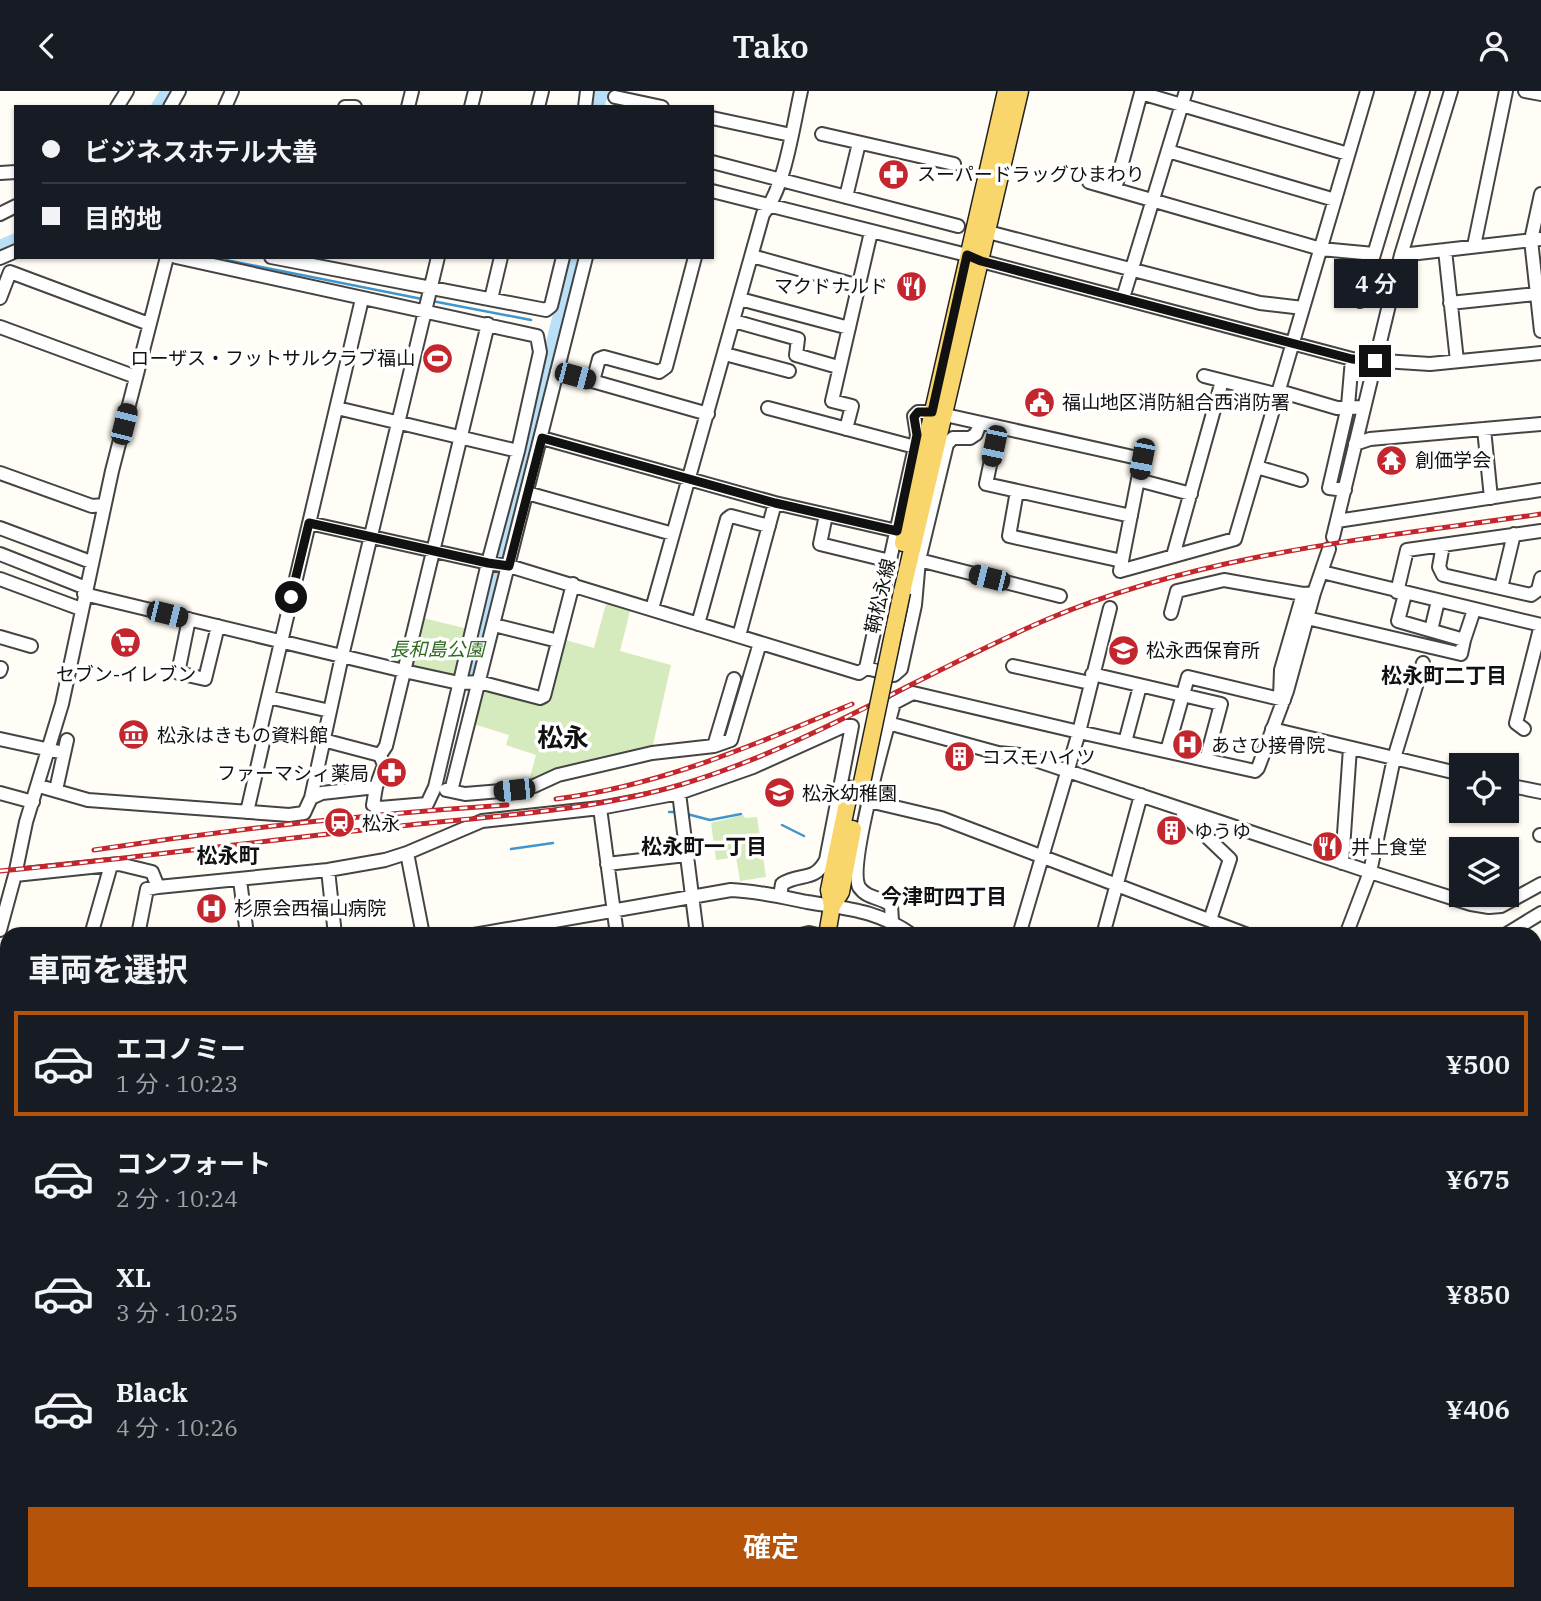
<!DOCTYPE html>
<html lang="ja">
<meta charset="utf-8">
<style>
:root{--surface:#171b24;--page:#242831;--text:#f1f3f6;--muted:#9ea1a6;--line:#363941;--accent:#b45309}
body{margin:0;font-family:"IBM Plex Serif","Noto Sans JP",serif;background:var(--page);color:var(--text);height:100vh;display:flex;flex-direction:column;font-size:26px;white-space:nowrap}
*{box-sizing:border-box;margin:0}
p{font-size:23px;color:var(--muted)}
.icon{flex:none;width:38px;height:38px;fill:none;stroke:currentColor;stroke-width:2;stroke-linecap:round;stroke-linejoin:round}
.map{position:relative;flex:1;overflow:hidden}
.details{position:absolute;left:0px;top:836px;width:1542px;height:674px;display:flex;flex-direction:column;background:var(--surface);border-radius:21px 21px 0 0;box-shadow:0 2px 5px #0004}
.details>*{flex:none}
.hud{position:absolute;left:14px;top:14px;width:700px;height:154px;border-radius:0px;box-shadow:0 2px 5px #0004;display:grid;align-content:center;height:154px;padding:0 28px;background:var(--surface)}
.tools{position:absolute;left:1449px;top:662px;display:grid;gap:14px}
.tools a{display:grid;place-items:center;width:70px;height:70px;border-radius:0px;background:var(--surface);box-shadow:0 2px 5px #0004;font-size:35px}
.end{position:absolute;width:32px;height:32px;margin:-16px;border:9px solid #111;background:#fff;box-shadow:0 0 0 4px #fff}
.from{border-radius:50%}
.bubble{position:absolute;height:49px;border-radius:0px;background:var(--surface);box-shadow:0 2px 5px #0004;font-size:23px;font-weight:600;line-height:49px;text-align:center}
.car{position:absolute;width:21px;height:42px;margin:-21px -10px;border-radius:9px;box-shadow:0 0 5px 2px #0007;background:linear-gradient(#222 24%,#8ab4d8 0 40%,#222 0 76%,#8ab4d8 0 86%,#222 0)}
.hud b{display:flex;align-items:center;gap:24px;height:66px;font-size:26px}
.hud b+b{border-top:2px solid var(--line)}
.hud i{width:18px;height:18px;background:var(--text)}
ul{padding:0;list-style:none}
li{display:flex;align-items:center;gap:21px;height:105px;margin:0 14px 10px;padding:0 14px;border:4px solid transparent;border-radius:0px}
li div{flex:1}
li b{display:block;font-size:26px}
li em{font-style:normal;font-weight:600}
li.current{border-color:var(--accent)}
li>.icon{width:63px;height:63px;stroke-width:1.5}
h2{padding:0 28px;font-size:32px;line-height:84px}
.button{display:flex;gap:14px;margin-top:auto;padding:14px 28px}
.button a{flex:1;height:80px;border-radius:0px;background:var(--accent);color:#fff;font-size:28px;font-weight:600;line-height:80px;text-align:center}
header{display:flex;justify-content:space-between;align-items:center;height:91px;padding:0 28px;background:var(--surface);font-size:32px;font-weight:600}
.map>svg:first-child{display:block}
.green{fill:#d5ebbd}
.lines{fill:none;stroke-linecap:round;stroke-linejoin:round}
.stream{stroke:#3f96cf;stroke-width:2.5}
.river{stroke:#b9e0f7;stroke-width:14}
.minor-casing{stroke:#444;stroke-width:16}
.major-casing{stroke:#222;stroke-width:19}
.highway-casing{stroke:#222;stroke-width:21}
.minor{stroke:#fff;stroke-width:12}
.major{stroke:#f9d66b;stroke-width:16}
.highway{stroke:#f5a25d;stroke-width:18}
.rail-casing{stroke:#c4262e;stroke-width:5}
.rail{stroke:#fff;stroke-width:2.5;stroke-dasharray:8;stroke-linecap:butt}
.major-bridge-casing{stroke:#222;stroke-width:19;stroke-linecap:butt}
.major-bridge{stroke:#f9d66b;stroke-width:16}
.route{stroke:#111;stroke-width:9}
.labels{text-anchor:middle;stroke-width:7;stroke-linejoin:round;paint-order:stroke}
.poi-label{font-size:19px;fill:#111;stroke:#fff;text-anchor:start}
.street-label{font-size:19px;fill:#111;stroke:#fff}
.park-label{font-size:19px;font-style:italic;fill:#2f6b1f;stroke:#fff}
.neighbourhood-label{font-size:21px;font-weight:bold;fill:#111;stroke:#fff}
.district-label{font-size:26px;font-weight:bold;fill:#111;stroke:#fff}
</style>
<header><svg class="icon" aria-label="back" viewBox="0 0 24 24"><path d="M15 5l-7 7 7 7"/></svg>Tako<svg class="icon" aria-label="person" viewBox="0 0 24 24"><circle cx="12" cy="8" r="4"/><path d="M4 21q1-7 8-7t8 7"/></svg></header>
<div class="map">
<svg width="1541" height="1510" viewBox="0 0 1541 1510">
<rect width="100%" height="100%" fill="#fffdf5"/>
<path class="green" d="M607 509 631 516 620 560 671 574 652 658 528 694 536 664 506 654 509 644 473 633 483 597 546 612 562 548 594 557Z
M419 526 468 538 456 589 407 579Z
M743 724 745 727 757 726 766 786 740 790 736 766 716 769 711 732Z"/>
<g class="lines">
<path class="stream" d="M226 169 422 208
M432 210 531 229
M669 721H679
M687 723 710 729 741 723
M782 734 804 745
M511 758 553 752"/>
<path class="river" d="M158 16 168 0
M597 16 602 0
M0 156 16 149
M473 580 574 166
M879 1510 883 1503"/>
<defs>
<path id="minor" d="M1525 0 1541 3
M615 6 662 16
M117 16 127 0
M170 16 179 0
M225 16 232 0
M345 16H355
M408 16 412 0
M471 16 475 0
M538 16 542 0
M585 16 587 0
M712 27 791 44
M822 43 954 73
M1168 60 1335 109
M712 71 958 135
M0 82 16 81
M1089 91 1321 158 1374 163
M1115 98 1141 2 1348 63
M712 100 967 164 981 170 1352 268 1430 273 1541 262
M1541 103 1531 149 1541 240
M846 106 859 52
M0 123 16 115
M988 141 1260 212 1303 217
M1474 155 1506 0
M1445 159 1457 270
M1401 164 1541 148
M752 165 859 195
M176 166 537 245 540 261 518 360 488 472 435 696 427 713 380 717 373 714 376 696
M271 166 546 219 551 215 563 166
M0 167 16 160
M0 207 10 181 149 233
M1123 207 1186 0
M491 208 501 166
M740 208 849 237
M1360 210 1423 0
M1450 212 1536 203
M734 230 798 248 796 264 838 276
M0 236 136 286
M725 263 789 280
M557 280 708 323
M1204 285 1271 302H1286L1337 317 1363 316
M593 290 599 268 604 266 659 281 666 276 695 166
M337 317 518 360
M768 317 915 356
M998 336 986 393 1131 425
M846 338 852 315 832 310 871 141
M1484 338 1491 407
M542 347 775 412 897 440
M1355 353 1370 348 1541 333
M1257 376 1301 389
M0 382 92 415 104 414
M1138 389 1191 403
M1345 399 1329 397 1348 315 1352 268
M1017 400 1009 445 1122 470
M527 402 673 443
M826 424 820 453 890 470
M1337 430 1541 399
M309 432 488 472 509 475 859 582 866 577 894 584 901 578 915 514 919 469 947 353 953 347H970L976 343 980 332
M0 437 91 471
M1333 446 1401 164 1451 0
M1443 454 1439 476 1443 484 1531 504 1538 499 1541 487
M0 463 86 497
M1173 465 1222 290
M919 469 1060 505
M1322 481 1541 534
M0 488 81 518
M1501 497 1514 443
M1397 501 1407 459 1541 440
M84 503 404 580 459 592 479 591 540 607 544 605 573 493
M1405 503 1398 530 1464 549 1474 519
M1110 517 1079 641 1255 680 1258 677 1287 600 1314 502 1329 458
M652 518 763 123C785 97 793 35 801 0
M1171 522 1177 500 1224 489 1303 503 1314 502
M1307 527 1461 563 1464 549
M189 528 178 582 205 588 218 535
M698 533 727 428 731 425 769 435
M494 534 558 550
M1431 539 1438 510
M739 545 775 412
M0 546 31 555
M1013 575 1090 592
M866 577 915 356 917 344 914 325 918 321H932L1142 368 1120 480 1235 448 1367 0
M0 580 1 577
M1092 583 1221 613 1206 669
M268 606 330 620
M1280 606 1281 579 1303 503
M888 632 998 662 1020 664 1370 781 1471 813 1489 816 1501 815 1541 793
M1272 638 1461 683
M1524 638 1516 632 1541 534
M0 648 64 662
M1125 651 1140 595
M714 655 734 588
M1167 660 1188 586 1284 609
M380 664 386 655 488 233
M1507 694 1541 701
M39 695 88 709 289 724 304 722 311 707 342 565 438 166
M56 699 67 649
M446 699 465 703 514 699 534 695 558 684 652 662 714 655 731 649 760 552
M451 700 586 166
M0 702 33 711
M679 702 697 844
M311 707 322 702 376 696 384 674 380 664 323 649
M869 710 941 727 1248 844
M600 717 679 702 753 676 844 635H852L826 769C814 792 800 781 782 793L780 805
M1184 719 1183 723 1230 768 1210 829
M247 721 264 647 260 640 362 208
M1540 744H1541
M407 762 423 844
M1342 772 1350 657
M607 773 686 764
M328 779 335 844
M15 784 119 773 152 781 158 796 328 779 385 769 407 762 482 730 600 717 617 844
M240 789 247 844
M892 830 891 814C881 806 867 808 859 796 848 775 886 641 894 612L913 602 1079 641 1019 844
M0 839 15 784 26 731 62 613 112 380 167 166
M91 844 111 774
M138 844 147 798 158 796
M474 844 731 799C757 800 782 806 807 811 848 818 877 819 912 844
M801 844 809 842 817 844
M1103 844 1141 704
M1346 844 1370 781 1394 667 1423 572
M1505 844 1541 822
M0 890H7
M1535 894 1541 890
M1535 918 1541 920
M1535 938 1541 940
M0 951H7
M1535 1007 1541 1006
M4 1054 7 1083
M1535 1123H1541
M0 1156 7 1155
M0 1198H7
M1535 1215 1541 1217
M0 1276 7 1277
M1541 1316C1537 1329 1537 1342 1541 1354
M0 1381H2
M1541 1383 1538 1386 1541 1402
M0 1422 7 1415
M0 1459 7 1462
M50 1503C65 1510 72 1505 84 1510
M185 1503 189 1510
M347 1503V1510
M443 1503 450 1510
M508 1503 512 1510
M587 1503 589 1510
M1028 1503 1030 1510
M1457 1503 1455 1507 1470 1510
M465 1510 467 1503
M672 1510 677 1503
M852 1510 854 1503
M923 1510 927 1503
M1099 1510 1104 1503
M1171 1510 1180 1503
M1290 1510 1302 1503"/>
<path id="major" d="M903 452 1006 0
M902 501 1020 0
M832 815 841 801 853 738
M827 844 832 815 829 799 850 698
M752 1510 753 1503"/>
<path id="highway" d="M1535 928 1541 929
M0 1053 7 1054"/>
</defs>
<use href="#minor" class="minor-casing"/>
<use href="#major" class="major-casing"/>
<use href="#highway" class="highway-casing"/>
<use href="#minor" class="minor"/>
<use href="#major" class="major"/>
<use href="#highway" class="highway"/>
<defs>
<path id="rail" d="M556 708C659 695 757 653 852 613
M94 759C231 738 368 723 507 714
M0 780C130 768 260 750 390 736 488 725 589 721 683 693 812 654 926 580 1048 528 1204 462 1376 447 1541 423"/>
</defs>
<use href="#rail" class="rail-casing"/>
<use href="#rail" class="rail"/>
<defs>
<path id="major-bridge" d="M860 701 902 501"/>
</defs>
<use href="#major-bridge" class="major-bridge-casing"/>
<use href="#major-bridge" class="major-bridge"/>
</g>
<g class="lines">
<path class="route" d="M291 506 309 432 488 472 509 475 542 347 775 412 897 440 917 344 914 326 918 321H932L967 164 981 170 1352 268 1375 270"/>
</g>
<defs>
<symbol id="pharmacy-disc" viewBox="-11 -11 22 22"><circle r="9.5" fill="#c4262e" stroke="#fff"/><path d="M-2-6h4v4h4v4h-4v4h-4v-4h-4v-4h4Z" fill="#fff"/></symbol>
<symbol id="restaurant-disc" viewBox="-11 -11 22 22"><circle r="9.5" fill="#c4262e" stroke="#fff"/><path d="M-5-6h1v4h1v-4h1v4h1v-4h1v5L-1.5 .5V6h-2V.5L-5-1ZM5-6V6H3V1.5H1.5Q1.5-4 5-6Z" fill="#fff"/></symbol>
<symbol id="stadium-disc" viewBox="-11 -11 22 22"><circle r="9.5" fill="#c4262e" stroke="#fff"/><path d="M0-5a6.5 5 0 1 0 0 10a6.5 5 0 1 0 0-10ZM-3.5-1.8h7v3.6h-7Z" fill="#fff"/></symbol>
<symbol id="civic-disc" viewBox="-11 -11 22 22"><circle r="9.5" fill="#c4262e" stroke="#fff"/><path d="M-.6-6.5H3V-4.5H.6V-3L4-1V1h2V6H-6V1h2V-1L-.6-3ZM-1.2 2.5V6h2.4V2.5Z" fill="#fff"/></symbol>
<symbol id="temple-disc" viewBox="-11 -11 22 22"><circle r="9.5" fill="#c4262e" stroke="#fff"/><path d="M0-6L5-2H3V0L6.5 2.5H4V6H1.5V3h-3V6H-4V2.5H-6.5L-3 0V-2H-5Z" fill="#fff"/></symbol>
<symbol id="supermarket-disc" viewBox="-11 -11 22 22"><circle r="9.5" fill="#c4262e" stroke="#fff"/><path d="M-6-5.5h2.5l.6 2H6L4.5 2H-2.5L-4.4-4H-6ZM-1.5 3.2a1.3 1.3 0 1 0 .1 0ZM3 3.2a1.3 1.3 0 1 0 .1 0Z" fill="#fff"/></symbol>
<symbol id="school-disc" viewBox="-11 -11 22 22"><circle r="9.5" fill="#c4262e" stroke="#fff"/><path d="M0-5L7-2L0 1L-7-2ZM-4 1L0 2.5L4 1V4Q0 6-4 4Z" fill="#fff"/></symbol>
<symbol id="museum-disc" viewBox="-11 -11 22 22"><circle r="9.5" fill="#c4262e" stroke="#fff"/><path d="M0-6L6-3V-2H-6V-3ZM-5-1h2V3h-2ZM-1-1h2V3h-2ZM3-1h2V3H3ZM-6 4H6V6H-6Z" fill="#fff"/></symbol>
<symbol id="hospital-disc" viewBox="-11 -11 22 22"><circle r="9.5" fill="#c4262e" stroke="#fff"/><path d="M-5-5h3v3.5h4V-5h3V5h-3V1.5h-4V5h-3Z" fill="#fff"/></symbol>
<symbol id="building-disc" viewBox="-11 -11 22 22"><circle r="9.5" fill="#c4262e" stroke="#fff"/><path d="M-4-6H4V6H1V3H-1V6H-4ZM-2.5-4.3h1.7v1.8h-1.7ZM.8-4.3h1.7v1.8H.8ZM-2.5-1h1.7V.8h-1.7ZM.8-1h1.7V.8H.8Z" fill="#fff"/></symbol>
<symbol id="station-disc" viewBox="-11 -11 22 22"><circle r="9.5" fill="#c4262e" stroke="#fff"/><path d="M-3-6H3Q5-6 5-4V2Q5 4 3 4L4.5 6H3L1.5 4h-3L-3 6H-4.5L-3 4Q-5 4-5 2V-4Q-5-6-3-6ZM-3.5-4v3h7v-3ZM-3.5 1v1.5H-2V1ZM2 1v1.5H3.5V1Z" fill="#fff"/></symbol>
</defs>
<g fill-rule="evenodd">
<use href="#pharmacy-disc" x="876" y="66" width="35" height="35"/>
<use href="#restaurant-disc" x="894" y="178" width="35" height="35"/>
<use href="#stadium-disc" x="420" y="250" width="35" height="35"/>
<use href="#civic-disc" x="1022" y="294" width="35" height="35"/>
<use href="#temple-disc" x="1374" y="352" width="35" height="35"/>
<use href="#supermarket-disc" x="108" y="534" width="35" height="35"/>
<use href="#school-disc" x="1106" y="542" width="35" height="35"/>
<use href="#museum-disc" x="116" y="626" width="35" height="35"/>
<use href="#hospital-disc" x="1170" y="636" width="35" height="35"/>
<use href="#building-disc" x="942" y="648" width="35" height="35"/>
<use href="#pharmacy-disc" x="374" y="664" width="35" height="35"/>
<use href="#school-disc" x="762" y="684" width="35" height="35"/>
<use href="#station-disc" x="322" y="714" width="35" height="35"/>
<use href="#building-disc" x="1154" y="722" width="35" height="35"/>
<use href="#restaurant-disc" x="1310" y="738" width="35" height="35"/>
<use href="#hospital-disc" x="194" y="800" width="35" height="35"/>
</g>
<g class="labels">
<g class="poi-label">
<text x="917" y="90">スーパードラッグひまわり</text>
<text x="888" y="202" text-anchor="end">マクドナルド</text>
<text x="415" y="274" text-anchor="end">ローザス・フットサルクラブ福山</text>
<text x="1062" y="318">福山地区消防組合西消防署</text>
<text x="1415" y="376">創価学会</text>
<text x="1146" y="566">松永西保育所</text>
<text x="126" y="590" text-anchor="middle">セブン-イレブン</text>
<text x="157" y="651">松永はきもの資料館</text>
<text x="1211" y="661">あさひ接骨院</text>
<text x="982" y="673">コスモハイツ</text>
<text x="369" y="689" text-anchor="end">ファーマシィ薬局</text>
<text x="802" y="709">松永幼稚園</text>
<text x="362" y="739">松永</text>
<text x="1194" y="747">ゆうゆ</text>
<text x="1351" y="763">井上食堂</text>
<text x="234" y="824">杉原会西福山病院</text>
</g>
<g class="street-label">
<text transform="translate(880 505) rotate(-77)" y="7">鞆松永線</text>
</g>
<g class="park-label">
<text x="437" y="565">長和島公園</text>
</g>
<g class="neighbourhood-label">
<text x="1444" y="592">松永町二丁目</text>
<text x="704" y="763">松永町一丁目</text>
<text x="228" y="772">松永町</text>
<text x="944" y="813">今津町四丁目</text>
</g>
<g class="district-label">
<text x="563" y="656">松永</text>
</g>
</g>
</svg>
<div class="tools">
<a><svg class="icon" aria-label="locate" viewBox="0 0 24 24"><circle cx="12" cy="12" r="6"/><path d="M12 2v4M12 18v4M2 12h4M18 12h4"/></svg></a>
<a><svg class="icon" aria-label="layers" viewBox="0 0 24 24"><path d="M12 4l9 5-9 5-9-5zM3 14l9 5 9-5"/></svg></a>
</div>
<i class="end from" style="left:291px;top:506px"></i>
<i class="end" style="left:1375px;top:270px"></i>
<div class="bubble" style="left:1334px;top:168px;width:84px">4 分</div>
<i class="car" style="left:575px;top:285px;rotate:105deg"></i>
<i class="car" style="left:124px;top:333px;rotate:14deg"></i>
<i class="car" style="left:994px;top:355px;rotate:192deg"></i>
<i class="car" style="left:1142px;top:368px;rotate:191deg"></i>
<i class="car" style="left:989px;top:487px;rotate:284deg"></i>
<i class="car" style="left:167px;top:523px;rotate:104deg"></i>
<i class="car" style="left:514px;top:699px;rotate:264deg"></i>
<div class="hud">
<b><i class="from"></i>ビジネスホテル大善</b>
<b><i></i>目的地</b>
</div>
<section class="details">
<h2>車両を選択</h2>
<ul>
<li class="current"><svg class="icon" aria-label="car" viewBox="0 0 24 24"><path d="M5 17H2v-5l4-1 3-4h7l3 4 3 1v5h-3M9 17h6M6 11h13"/><circle cx="7" cy="17" r="2"/><circle cx="17" cy="17" r="2"/></svg><div><b>エコノミー</b><p>1 分 · 10:23</p></div><em>¥500</em></li>
<li><svg class="icon" aria-label="car" viewBox="0 0 24 24"><path d="M5 17H2v-5l4-1 3-4h7l3 4 3 1v5h-3M9 17h6M6 11h13"/><circle cx="7" cy="17" r="2"/><circle cx="17" cy="17" r="2"/></svg><div><b>コンフォート</b><p>2 分 · 10:24</p></div><em>¥675</em></li>
<li><svg class="icon" aria-label="car" viewBox="0 0 24 24"><path d="M5 17H2v-5l4-1 3-4h7l3 4 3 1v5h-3M9 17h6M6 11h13"/><circle cx="7" cy="17" r="2"/><circle cx="17" cy="17" r="2"/></svg><div><b>XL</b><p>3 分 · 10:25</p></div><em>¥850</em></li>
<li><svg class="icon" aria-label="car" viewBox="0 0 24 24"><path d="M5 17H2v-5l4-1 3-4h7l3 4 3 1v5h-3M9 17h6M6 11h13"/><circle cx="7" cy="17" r="2"/><circle cx="17" cy="17" r="2"/></svg><div><b>Black</b><p>4 分 · 10:26</p></div><em>¥406</em></li>
</ul>
<div class="button"><a>確定</a></div>
</section>
</div>
